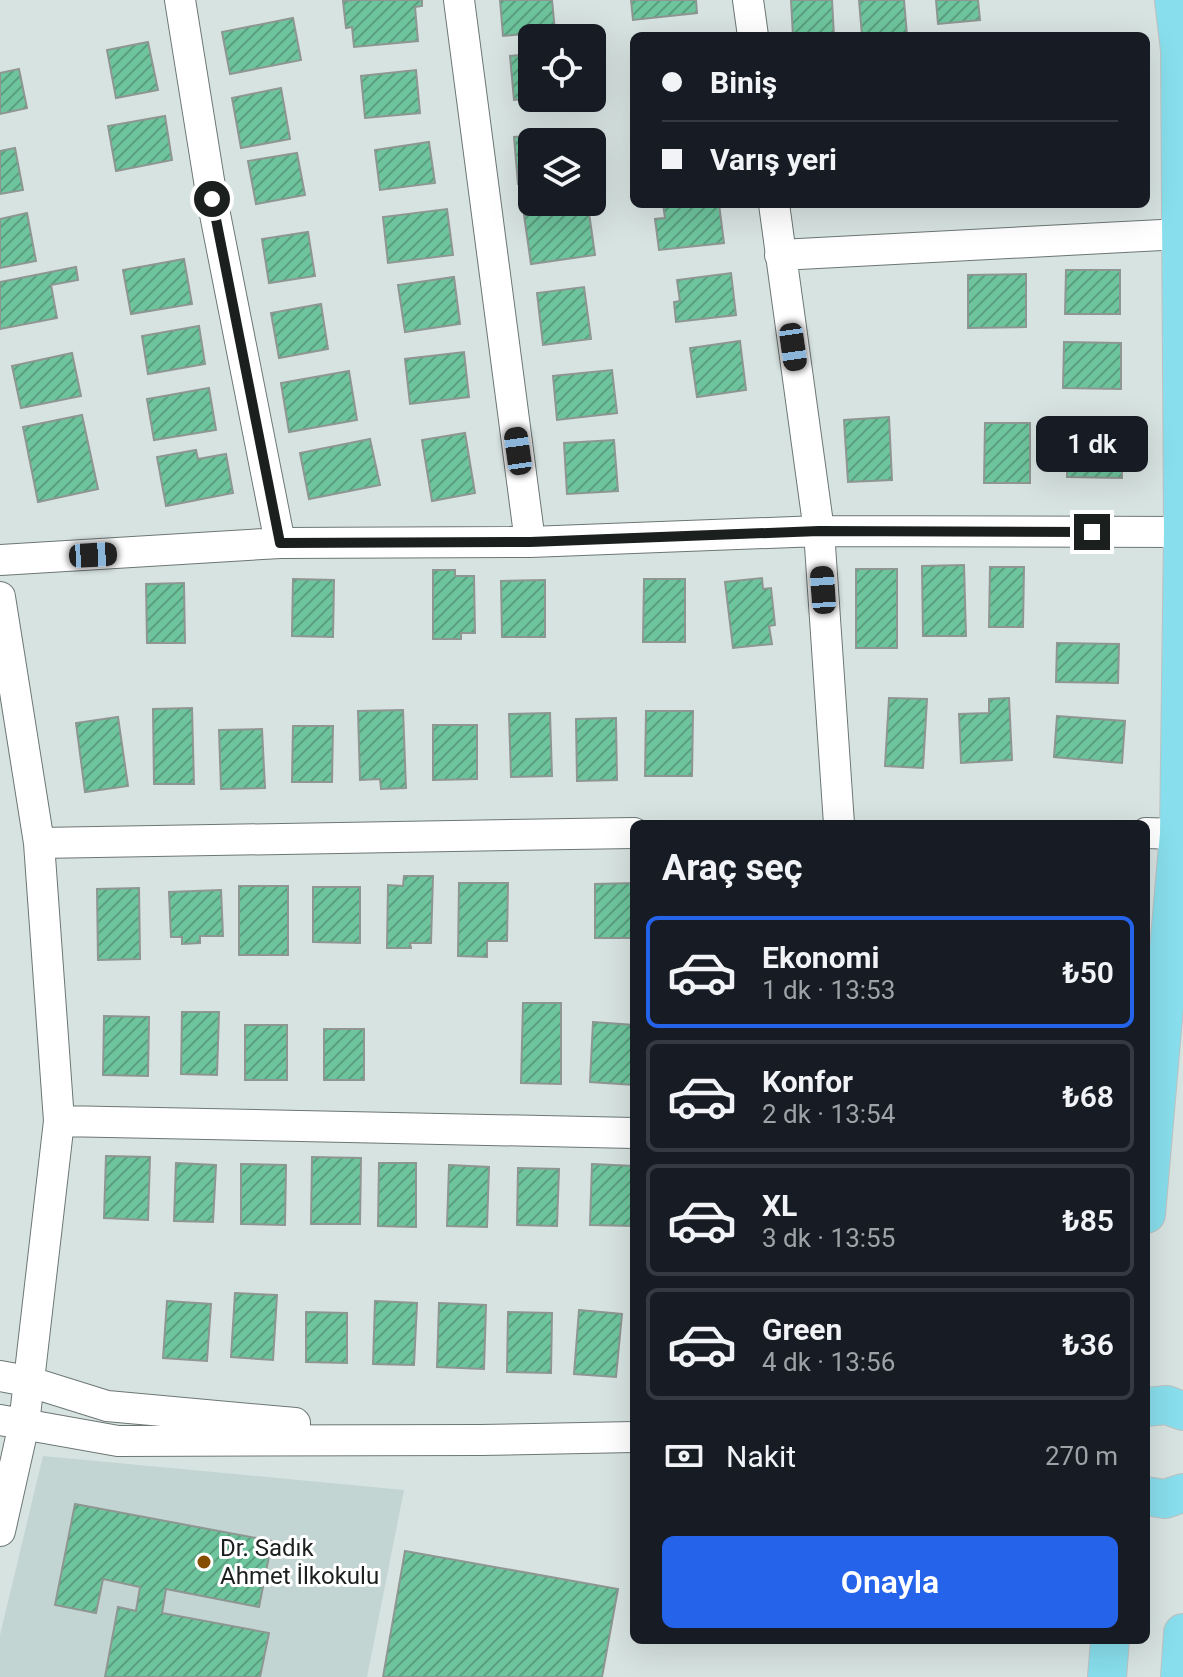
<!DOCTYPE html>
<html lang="tr">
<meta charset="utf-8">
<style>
:root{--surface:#171b24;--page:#20242c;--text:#f1f3f6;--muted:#9ea1a6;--line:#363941;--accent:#2563eb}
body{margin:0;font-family:Roboto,sans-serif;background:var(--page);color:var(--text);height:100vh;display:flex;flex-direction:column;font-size:30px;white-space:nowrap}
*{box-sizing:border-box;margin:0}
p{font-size:26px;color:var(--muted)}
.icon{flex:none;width:44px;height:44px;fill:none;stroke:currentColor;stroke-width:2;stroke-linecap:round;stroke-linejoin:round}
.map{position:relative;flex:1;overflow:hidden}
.details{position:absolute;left:630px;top:820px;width:520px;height:824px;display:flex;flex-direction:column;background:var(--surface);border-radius:12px;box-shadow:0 8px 32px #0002}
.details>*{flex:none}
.banner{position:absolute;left:630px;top:32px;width:520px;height:176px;border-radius:12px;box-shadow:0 8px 32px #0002;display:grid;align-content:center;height:176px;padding:0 32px;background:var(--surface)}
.tools{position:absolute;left:518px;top:24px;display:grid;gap:16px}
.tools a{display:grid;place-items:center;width:88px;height:88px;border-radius:12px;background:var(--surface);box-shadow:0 8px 32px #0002;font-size:40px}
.end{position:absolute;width:36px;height:36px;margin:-18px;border:10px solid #1b1f1e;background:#fff;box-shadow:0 0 0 4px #fff}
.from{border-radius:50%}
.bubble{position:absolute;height:56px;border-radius:12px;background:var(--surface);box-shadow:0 8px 32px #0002;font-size:26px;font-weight:600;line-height:56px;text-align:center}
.car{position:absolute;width:24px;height:48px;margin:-24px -12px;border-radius:10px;box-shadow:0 0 6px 2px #0007;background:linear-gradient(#222 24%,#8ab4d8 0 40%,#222 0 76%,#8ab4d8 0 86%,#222 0)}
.banner b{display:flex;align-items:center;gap:28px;height:76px;font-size:30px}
.banner b+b{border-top:2px solid var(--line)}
.banner i{width:20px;height:20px;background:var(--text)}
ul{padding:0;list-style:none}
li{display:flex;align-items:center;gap:24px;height:112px;margin:0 16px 12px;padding:0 16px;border:4px solid var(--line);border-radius:12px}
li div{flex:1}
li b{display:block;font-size:30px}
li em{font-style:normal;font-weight:600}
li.active{border-color:var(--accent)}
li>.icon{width:72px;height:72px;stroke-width:1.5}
h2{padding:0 32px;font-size:36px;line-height:96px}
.pay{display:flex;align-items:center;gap:20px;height:88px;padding:0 32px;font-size:30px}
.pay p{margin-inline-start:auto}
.button{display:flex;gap:16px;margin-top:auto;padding:16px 32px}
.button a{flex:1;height:92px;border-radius:12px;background:var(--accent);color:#fff;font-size:32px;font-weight:600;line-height:92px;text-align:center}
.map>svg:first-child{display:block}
.built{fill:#c2d5d3}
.building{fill:url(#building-hatch);stroke:#8e9692;stroke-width:2}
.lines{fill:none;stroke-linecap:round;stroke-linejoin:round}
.minor-casing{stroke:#6c7675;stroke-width:32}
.major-casing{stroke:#bfc0c0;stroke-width:40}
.minor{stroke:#fff;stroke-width:30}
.major{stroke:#88deec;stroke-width:38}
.route{stroke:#1b1f1e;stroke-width:10}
.poi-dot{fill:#854d00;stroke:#fff;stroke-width:3}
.labels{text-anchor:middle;stroke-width:6;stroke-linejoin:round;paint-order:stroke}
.poi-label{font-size:24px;fill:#1b1f1e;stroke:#fff;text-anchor:start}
</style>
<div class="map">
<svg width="1183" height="1677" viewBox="0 0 1183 1677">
<defs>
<pattern id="building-hatch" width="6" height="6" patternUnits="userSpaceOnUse" patternTransform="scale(2)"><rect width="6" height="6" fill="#6ec59d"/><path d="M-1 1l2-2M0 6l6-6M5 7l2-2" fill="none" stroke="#5a9f7f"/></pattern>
</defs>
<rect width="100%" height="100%" fill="#d7e3e1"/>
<path class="built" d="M43 1456 404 1490 367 1677H0V1635Z"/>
<path class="building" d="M356 0H422V6L415 7 418 41 354 47 352 27 346 28 343 1Z
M500 0H552L555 31 503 36Z
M631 0H696L697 13 633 20Z
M791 0H832L834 36H793Z
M859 0H904L907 35 862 36Z
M936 0H978L980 20 938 24Z
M293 18 301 60 230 74 222 32Z
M148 42 158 90 116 98 107 50Z
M532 54V98L514 100 510 56Z
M19 69 27 108 0 114V73Z
M416 70 420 113 365 118 361 76Z
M281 88 290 139 241 148 232 98Z
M165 116 172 160 116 171 108 126Z
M576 132 577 142H532V183L518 184 514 137Z
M429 142 435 183 380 190 375 150Z
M15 148 23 190 0 194V151Z
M297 153 305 195 256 204 248 161Z
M663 204H719L724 243 659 250 655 219 665 218Z
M588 206 595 255 531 264 524 215Z
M447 209 453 255 388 263 383 217Z
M27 213 36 261 0 268V219Z
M308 232 315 276 269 283 262 239Z
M184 259 192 304 131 314 123 270Z
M76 267 78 280 51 285 57 318 0 329V282Z
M1066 270H1120V314H1065Z
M731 273 736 315 676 322 674 302 680 301 677 280Z
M1026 274V327L968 328V275Z
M454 277 460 324 405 332 398 285Z
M584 287 591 339 543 345 537 293Z
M321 304 328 349 279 358 271 313Z
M199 326 205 364 148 374 142 336Z
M740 341 746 390 697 397 690 348Z
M1064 342 1121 343V389L1063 388Z
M464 352 469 397 410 404 405 359Z
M72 353 81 396 21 408 12 366Z
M612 370 617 413 557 420 553 376Z
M349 371 357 420 289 432 281 383Z
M209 388 216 430 154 440 147 399Z
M82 415 98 489 38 502 23 427Z
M889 417 892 480 848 482 844 420Z
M985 423H1030V483H984Z
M1068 431 1122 433V478L1067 477Z
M465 433 475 493 432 501 422 440Z
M370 439 380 485 309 499 300 453Z
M614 440 618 491 567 494 564 443Z
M196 450 198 459 226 454 233 493 166 506 157 457Z
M964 565 966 636H923L922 566Z
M990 567H1024L1023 627H989Z
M856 569H897V648H856Z
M433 570H455V576H474L475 633H461V639H433Z
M762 578 763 589 771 588 775 625 769 626 772 644 733 648 725 582Z
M293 579 334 580 333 637 292 636Z
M644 579H685V642H643Z
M545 580V637H502L501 581Z
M184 583 185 643H147L146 584Z
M1057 643 1119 644 1118 683 1056 682Z
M889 698 927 699 923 768 885 766Z
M1009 698 1012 760 961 763 959 714 989 713V699Z
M192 708 194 784H154L153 709Z
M403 710 406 788 381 789 380 779 360 780 358 711Z
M646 711H693L692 776H645Z
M550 713 552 776 511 777 509 714Z
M1057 716 1125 721 1122 763 1054 757Z
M118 717 128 786 85 792 76 723Z
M616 718 617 780 577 781 576 719Z
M433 725H477V779L433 780Z
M293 726H333L332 782H292Z
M262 729 265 788 221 789 219 730Z
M404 876H433L431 943H410L411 948H387L388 885 403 886Z
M459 883H508L507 941H487V957L458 956Z
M634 883V938H595V884Z
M239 886H288V955H239Z
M313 887H360V943L313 942Z
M139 888 140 959 98 960 97 889Z
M221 890 223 936H200V943L182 944V937H171L169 892Z
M523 1003H561V1084L521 1083Z
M182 1012H219L217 1075 181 1074Z
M104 1016 149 1017 148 1076 103 1075Z
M593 1022 634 1025V1085L590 1082Z
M245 1025H287V1080H245Z
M324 1029H364V1080H324Z
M106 1156 150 1157 148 1220 104 1218Z
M312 1157 361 1158 360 1224H311Z
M176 1163 216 1165 213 1222 174 1221Z
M379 1163H416V1227L378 1226Z
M241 1164 286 1165 285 1225 241 1224Z
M592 1164 634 1166V1226L590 1225Z
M449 1165 489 1167 487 1227 447 1226Z
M518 1168 559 1169 557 1226 517 1225Z
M235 1293 277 1295 273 1360 231 1357Z
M167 1301 211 1304 207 1361 163 1358Z
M375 1301 417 1303 414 1365 373 1364Z
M439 1303 486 1305 484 1369 437 1367Z
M579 1310 622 1314 616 1377 574 1374Z
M306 1312 347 1313V1363L306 1362Z
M508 1312 552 1313 551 1373 507 1372Z
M75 1504 272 1541 259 1607 166 1589 162 1613 269 1633 260 1677H105L118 1607 136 1611 140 1587 103 1579 96 1613 55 1605Z
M405 1551 618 1589 602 1677H383Z"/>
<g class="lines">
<defs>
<path id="minor" d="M180 0 212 199 280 543
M459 0 530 542
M748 0 753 36
M774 204 819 531 839 824
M780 255 1181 234
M0 560 280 543 530 542 819 531 1183 532
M0 597 39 843 59 1121 24 1424 0 1531
M1146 833 1179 834
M39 843 634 833
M59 1121 634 1133
M0 1376 27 1381 107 1406 295 1423
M0 1420 118 1441 480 1440 634 1437"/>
<path id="major" d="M1146 1214 1179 834 1183 532 1180 50 1174 0
M1146 1407 1167 1405 1183 1411
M1146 1496 1165 1499 1183 1493
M1107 1677 1110 1640
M1180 1677 1183 1633"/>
</defs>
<use href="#minor" class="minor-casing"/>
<use href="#major" class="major-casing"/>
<use href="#minor" class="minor"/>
<use href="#major" class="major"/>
</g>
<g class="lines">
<path class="route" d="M212 199 280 543 530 542 819 531 1092 532"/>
</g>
<circle class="poi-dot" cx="204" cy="1562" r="8"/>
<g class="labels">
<g class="poi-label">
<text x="220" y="1556">Dr. Sadık<tspan x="220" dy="28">Ahmet İlkokulu</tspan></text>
</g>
</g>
</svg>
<div class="tools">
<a><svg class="icon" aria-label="locate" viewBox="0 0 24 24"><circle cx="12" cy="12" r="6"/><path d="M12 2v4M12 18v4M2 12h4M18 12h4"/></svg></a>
<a><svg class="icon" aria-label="layers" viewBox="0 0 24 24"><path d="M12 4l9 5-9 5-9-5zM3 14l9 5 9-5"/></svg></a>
</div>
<i class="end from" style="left:212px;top:199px"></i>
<i class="end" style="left:1092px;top:532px"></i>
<div class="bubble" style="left:1036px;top:416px;width:112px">1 dk</div>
<i class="car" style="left:793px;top:347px;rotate:172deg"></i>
<i class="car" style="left:518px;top:451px;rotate:352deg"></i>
<i class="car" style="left:93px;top:555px;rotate:87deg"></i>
<i class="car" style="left:823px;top:590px;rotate:356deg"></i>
<div class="banner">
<b><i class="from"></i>Biniş</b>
<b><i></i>Varış yeri</b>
</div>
<section class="details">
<h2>Araç seç</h2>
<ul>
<li class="active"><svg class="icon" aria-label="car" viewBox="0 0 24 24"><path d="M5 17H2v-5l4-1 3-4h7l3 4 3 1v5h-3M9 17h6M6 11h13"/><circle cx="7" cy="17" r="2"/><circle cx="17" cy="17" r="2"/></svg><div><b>Ekonomi</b><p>1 dk · 13:53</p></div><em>₺50</em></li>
<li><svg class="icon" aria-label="car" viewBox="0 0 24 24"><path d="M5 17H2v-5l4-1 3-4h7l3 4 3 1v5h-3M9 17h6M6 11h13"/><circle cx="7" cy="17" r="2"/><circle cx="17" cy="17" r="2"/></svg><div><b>Konfor</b><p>2 dk · 13:54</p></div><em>₺68</em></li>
<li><svg class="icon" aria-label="car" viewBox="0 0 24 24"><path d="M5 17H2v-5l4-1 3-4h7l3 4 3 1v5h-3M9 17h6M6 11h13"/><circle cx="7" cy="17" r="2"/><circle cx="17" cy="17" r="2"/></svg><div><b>XL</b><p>3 dk · 13:55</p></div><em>₺85</em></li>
<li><svg class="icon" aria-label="car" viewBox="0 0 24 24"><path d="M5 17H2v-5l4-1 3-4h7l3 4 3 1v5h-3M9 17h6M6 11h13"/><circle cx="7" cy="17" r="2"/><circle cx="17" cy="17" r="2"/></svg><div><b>Green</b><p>4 dk · 13:56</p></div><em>₺36</em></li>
</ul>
<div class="pay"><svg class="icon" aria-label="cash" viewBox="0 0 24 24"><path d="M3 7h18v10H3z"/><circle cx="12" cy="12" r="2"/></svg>Nakit<p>270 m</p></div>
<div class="button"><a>Onayla</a></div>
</section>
</div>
